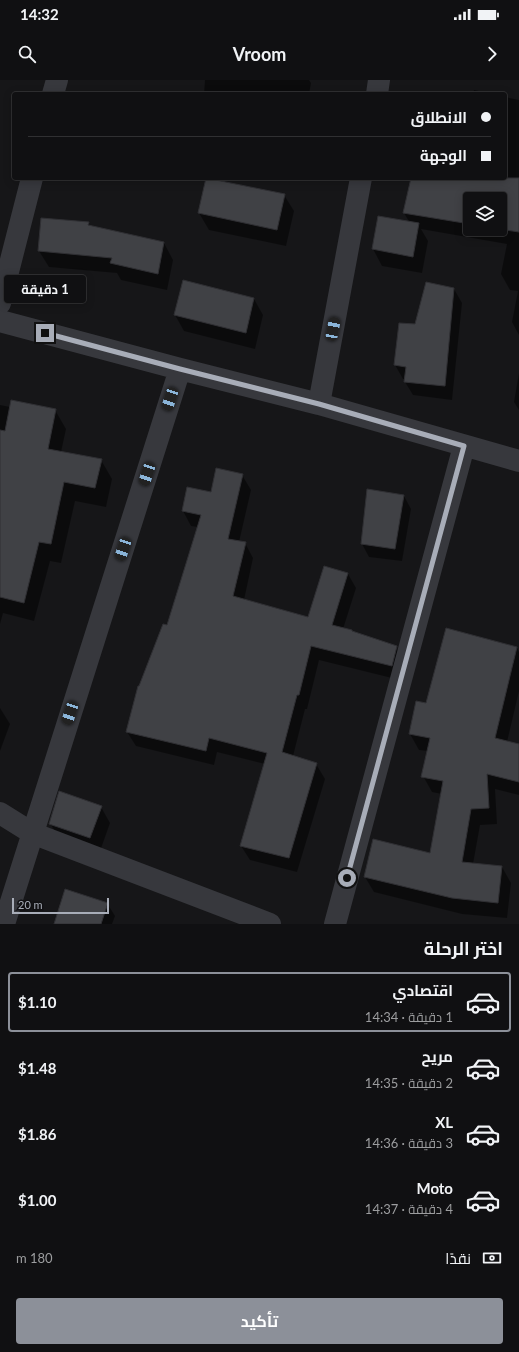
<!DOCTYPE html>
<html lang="ar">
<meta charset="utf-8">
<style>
:root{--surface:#101012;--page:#19191b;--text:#f1f3f6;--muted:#9c9d9f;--line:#303032;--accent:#8c9099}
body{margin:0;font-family:Lato,Cairo,sans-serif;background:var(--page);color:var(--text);direction:rtl;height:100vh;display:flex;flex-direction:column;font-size:15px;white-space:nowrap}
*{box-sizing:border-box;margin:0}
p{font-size:13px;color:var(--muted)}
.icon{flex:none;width:22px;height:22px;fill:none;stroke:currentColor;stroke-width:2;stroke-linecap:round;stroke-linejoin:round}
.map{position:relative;height:844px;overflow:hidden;direction:ltr}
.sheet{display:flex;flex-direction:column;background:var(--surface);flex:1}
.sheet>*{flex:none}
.banner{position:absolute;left:12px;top:12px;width:495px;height:88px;border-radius:4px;box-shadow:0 2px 10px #0003,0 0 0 1px var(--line);direction:rtl;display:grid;align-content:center;height:88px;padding:0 16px;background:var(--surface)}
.buttons{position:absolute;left:463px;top:112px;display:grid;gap:8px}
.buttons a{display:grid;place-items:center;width:44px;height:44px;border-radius:4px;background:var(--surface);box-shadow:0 2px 10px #0003,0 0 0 1px var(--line);font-size:20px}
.scale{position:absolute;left:12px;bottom:10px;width:97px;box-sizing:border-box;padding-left:4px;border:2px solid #a8adb8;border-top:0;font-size:11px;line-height:14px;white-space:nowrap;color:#a8adb8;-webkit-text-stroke:3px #111113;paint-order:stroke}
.end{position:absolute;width:18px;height:18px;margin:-9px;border:5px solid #a8adb8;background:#111;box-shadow:0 0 0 2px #111}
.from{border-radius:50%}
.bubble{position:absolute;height:28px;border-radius:4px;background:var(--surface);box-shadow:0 2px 10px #0003,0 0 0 1px var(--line);font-size:13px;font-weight:700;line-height:28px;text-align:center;direction:rtl}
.car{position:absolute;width:12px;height:24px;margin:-12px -6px;border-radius:5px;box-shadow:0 0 3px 1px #0007;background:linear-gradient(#222 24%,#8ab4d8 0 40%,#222 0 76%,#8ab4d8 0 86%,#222 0)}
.banner b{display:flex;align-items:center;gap:14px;height:38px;font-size:15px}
.banner b+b{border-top:1px solid var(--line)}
.banner i{width:10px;height:10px;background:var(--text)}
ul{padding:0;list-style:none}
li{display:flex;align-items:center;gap:12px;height:60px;margin:0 8px 6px;padding:0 8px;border:2px solid transparent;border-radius:4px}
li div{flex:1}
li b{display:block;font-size:15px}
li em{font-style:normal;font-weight:700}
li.on{border-color:var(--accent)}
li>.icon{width:36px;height:36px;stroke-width:1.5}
h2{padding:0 16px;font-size:18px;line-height:48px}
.pay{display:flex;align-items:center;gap:10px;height:44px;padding:0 16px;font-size:15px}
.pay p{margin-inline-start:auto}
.primary-button{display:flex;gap:8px;margin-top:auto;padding:8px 16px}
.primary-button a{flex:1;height:46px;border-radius:4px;background:var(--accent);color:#fff;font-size:16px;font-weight:700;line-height:46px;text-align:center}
.status{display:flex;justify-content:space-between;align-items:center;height:28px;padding:0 20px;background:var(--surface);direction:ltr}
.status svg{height:11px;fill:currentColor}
header{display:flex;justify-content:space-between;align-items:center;height:52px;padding:0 16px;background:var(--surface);font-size:18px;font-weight:700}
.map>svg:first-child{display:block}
.shadow{fill:#0007;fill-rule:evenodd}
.building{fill:#404145;stroke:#303034}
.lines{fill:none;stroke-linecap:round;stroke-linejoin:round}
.minor{stroke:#37383d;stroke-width:22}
.route{stroke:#a8adb8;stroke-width:5}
</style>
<div class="status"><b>14:32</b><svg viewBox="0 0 49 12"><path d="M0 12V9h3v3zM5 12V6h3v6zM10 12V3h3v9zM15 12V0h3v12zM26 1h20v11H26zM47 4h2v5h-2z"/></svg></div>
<header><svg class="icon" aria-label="forward" viewBox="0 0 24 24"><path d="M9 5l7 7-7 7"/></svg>Vroom<svg class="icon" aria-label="search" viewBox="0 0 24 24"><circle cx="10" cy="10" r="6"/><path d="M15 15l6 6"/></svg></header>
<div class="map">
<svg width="519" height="844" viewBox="0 0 519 844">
<rect width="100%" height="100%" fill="#161618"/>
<path class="shadow" d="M205 0H309L311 3 309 14H204Z
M474 10 494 14H473Z
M505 17 519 20V255L512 242 518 211 510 210 501 194 507 164 421 149 428 161 422 193 382 186 373 169 410 143 404 133 412 98H505ZM470 119H500V149H470Z
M284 115 294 131 286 166 209 150 199 133Z
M88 143 90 146 164 163 173 180 167 210 121 200 117 193 49 187 39 171Z
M454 209 462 223 452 320 413 315 405 302 406 299H403L395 285 400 244 416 245Z
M254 219 263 235 255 269 184 251 175 235Z
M519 293V330L514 322Z
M0 325 10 327 55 330 66 349 61 372 101 380 112 399 106 427 75 421 61 483 50 481 34 541 3 533 0 544Z
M242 395 251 410 239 462 245 463 253 478 244 520 308 538 348 494 356 508 343 549 396 567 405 581 400 600 319 580 307 629H305L293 676 316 684 325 699 297 792 250 780 241 766 265 684 217 672 214 685 136 666 127 652 140 608 168 546 198 447 191 446 183 431Z
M368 410 404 416 411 429 402 481 369 477 362 464Z
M517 568 519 572V611L507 662 519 665V715L495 709 497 744 480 745 473 784 502 787 511 803 507 838 462 834 374 812 365 797 431 774 442 714 432 712 423 696 428 671 419 670 410 654 427 624Z
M0 628 10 644 0 671Z
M101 727 110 743 99 774 60 760 50 743Z
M107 823 115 836 112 844H55Z"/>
<path class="building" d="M206 98 285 114 277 150 198 133Z
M411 98H519V152L499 149 500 119H470V144L403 133Z
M378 136 419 143 413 177 372 169Z
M41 138 89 142 88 145 164 162 158 194 110 183 112 178 38 171Z
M183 200 254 218 246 253 174 235Z
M426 202 454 208 445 306 404 302 406 287 394 285 399 243 415 244Z
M11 320 56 329 48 369 102 379 95 408 64 402 51 464 39 462 24 523 0 517V350L5 351Z
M216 388 243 394 228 459 246 462 233 516 308 537 324 486 348 493 332 545 352 550V551L397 566 392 586 311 566 299 615H297L282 672 317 683 289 778 240 766 267 673 209 658 206 671 126 652 138 606H139L163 544 167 545 201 435 182 431 187 407 211 412Z
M367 409 404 415 395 469 361 464Z
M446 548 517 567 495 658 519 664V702L487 694 489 728 471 729 462 782 502 786 498 823 452 818 364 797 373 759 430 773 443 701 421 697 430 658 409 654 416 621 426 623Z
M59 711 102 726 90 758 49 744Z
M65 809 108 823 101 844H54Z"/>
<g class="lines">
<path class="minor" d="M53 14 57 0
M377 14 379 0
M0 223 32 98
M0 241 180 289 319 324 519 381
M319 324 361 98
M0 733 32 753 270 844
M4 844 180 289
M335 844 464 366"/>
</g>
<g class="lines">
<path class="route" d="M45 253 180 289 319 324 464 366 347 798"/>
</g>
</svg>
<div class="buttons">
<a><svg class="icon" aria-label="layers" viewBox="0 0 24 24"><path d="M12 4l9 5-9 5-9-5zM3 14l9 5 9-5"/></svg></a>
</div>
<div class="scale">20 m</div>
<i class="end from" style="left:347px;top:798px"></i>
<i class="end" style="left:45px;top:253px"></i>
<div class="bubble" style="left:4px;top:195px;width:82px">1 دقيقة</div>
<i class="car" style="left:333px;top:249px;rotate:11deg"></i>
<i class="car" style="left:170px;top:319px;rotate:198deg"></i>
<i class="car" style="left:147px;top:394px;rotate:198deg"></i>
<i class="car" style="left:123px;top:469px;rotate:198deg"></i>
<i class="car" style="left:70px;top:633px;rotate:198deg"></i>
<div class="banner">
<b><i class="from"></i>الانطلاق</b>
<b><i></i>الوجهة</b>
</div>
</div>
<section class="sheet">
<h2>اختر الرحلة</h2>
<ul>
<li class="on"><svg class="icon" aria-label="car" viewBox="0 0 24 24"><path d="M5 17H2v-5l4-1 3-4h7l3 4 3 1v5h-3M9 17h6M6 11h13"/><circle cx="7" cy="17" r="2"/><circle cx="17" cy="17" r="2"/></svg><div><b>اقتصادي</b><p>1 دقيقة · 14:34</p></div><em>$1.10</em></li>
<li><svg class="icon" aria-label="car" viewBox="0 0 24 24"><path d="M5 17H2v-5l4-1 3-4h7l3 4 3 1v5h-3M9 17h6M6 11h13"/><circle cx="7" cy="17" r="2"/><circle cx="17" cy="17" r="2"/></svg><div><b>مريح</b><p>2 دقيقة · 14:35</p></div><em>$1.48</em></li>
<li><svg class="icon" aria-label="car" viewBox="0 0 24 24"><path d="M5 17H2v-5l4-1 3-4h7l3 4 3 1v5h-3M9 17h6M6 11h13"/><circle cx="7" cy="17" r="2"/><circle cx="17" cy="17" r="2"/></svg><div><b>XL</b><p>3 دقيقة · 14:36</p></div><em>$1.86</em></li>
<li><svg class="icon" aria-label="car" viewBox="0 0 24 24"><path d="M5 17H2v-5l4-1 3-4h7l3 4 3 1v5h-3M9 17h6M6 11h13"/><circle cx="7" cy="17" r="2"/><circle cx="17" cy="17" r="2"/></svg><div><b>Moto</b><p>4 دقيقة · 14:37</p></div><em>$1.00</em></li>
</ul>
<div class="pay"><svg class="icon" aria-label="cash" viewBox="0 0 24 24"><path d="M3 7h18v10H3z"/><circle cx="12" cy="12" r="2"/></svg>نقدًا<p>180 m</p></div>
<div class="primary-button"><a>تأكيد</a></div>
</section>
